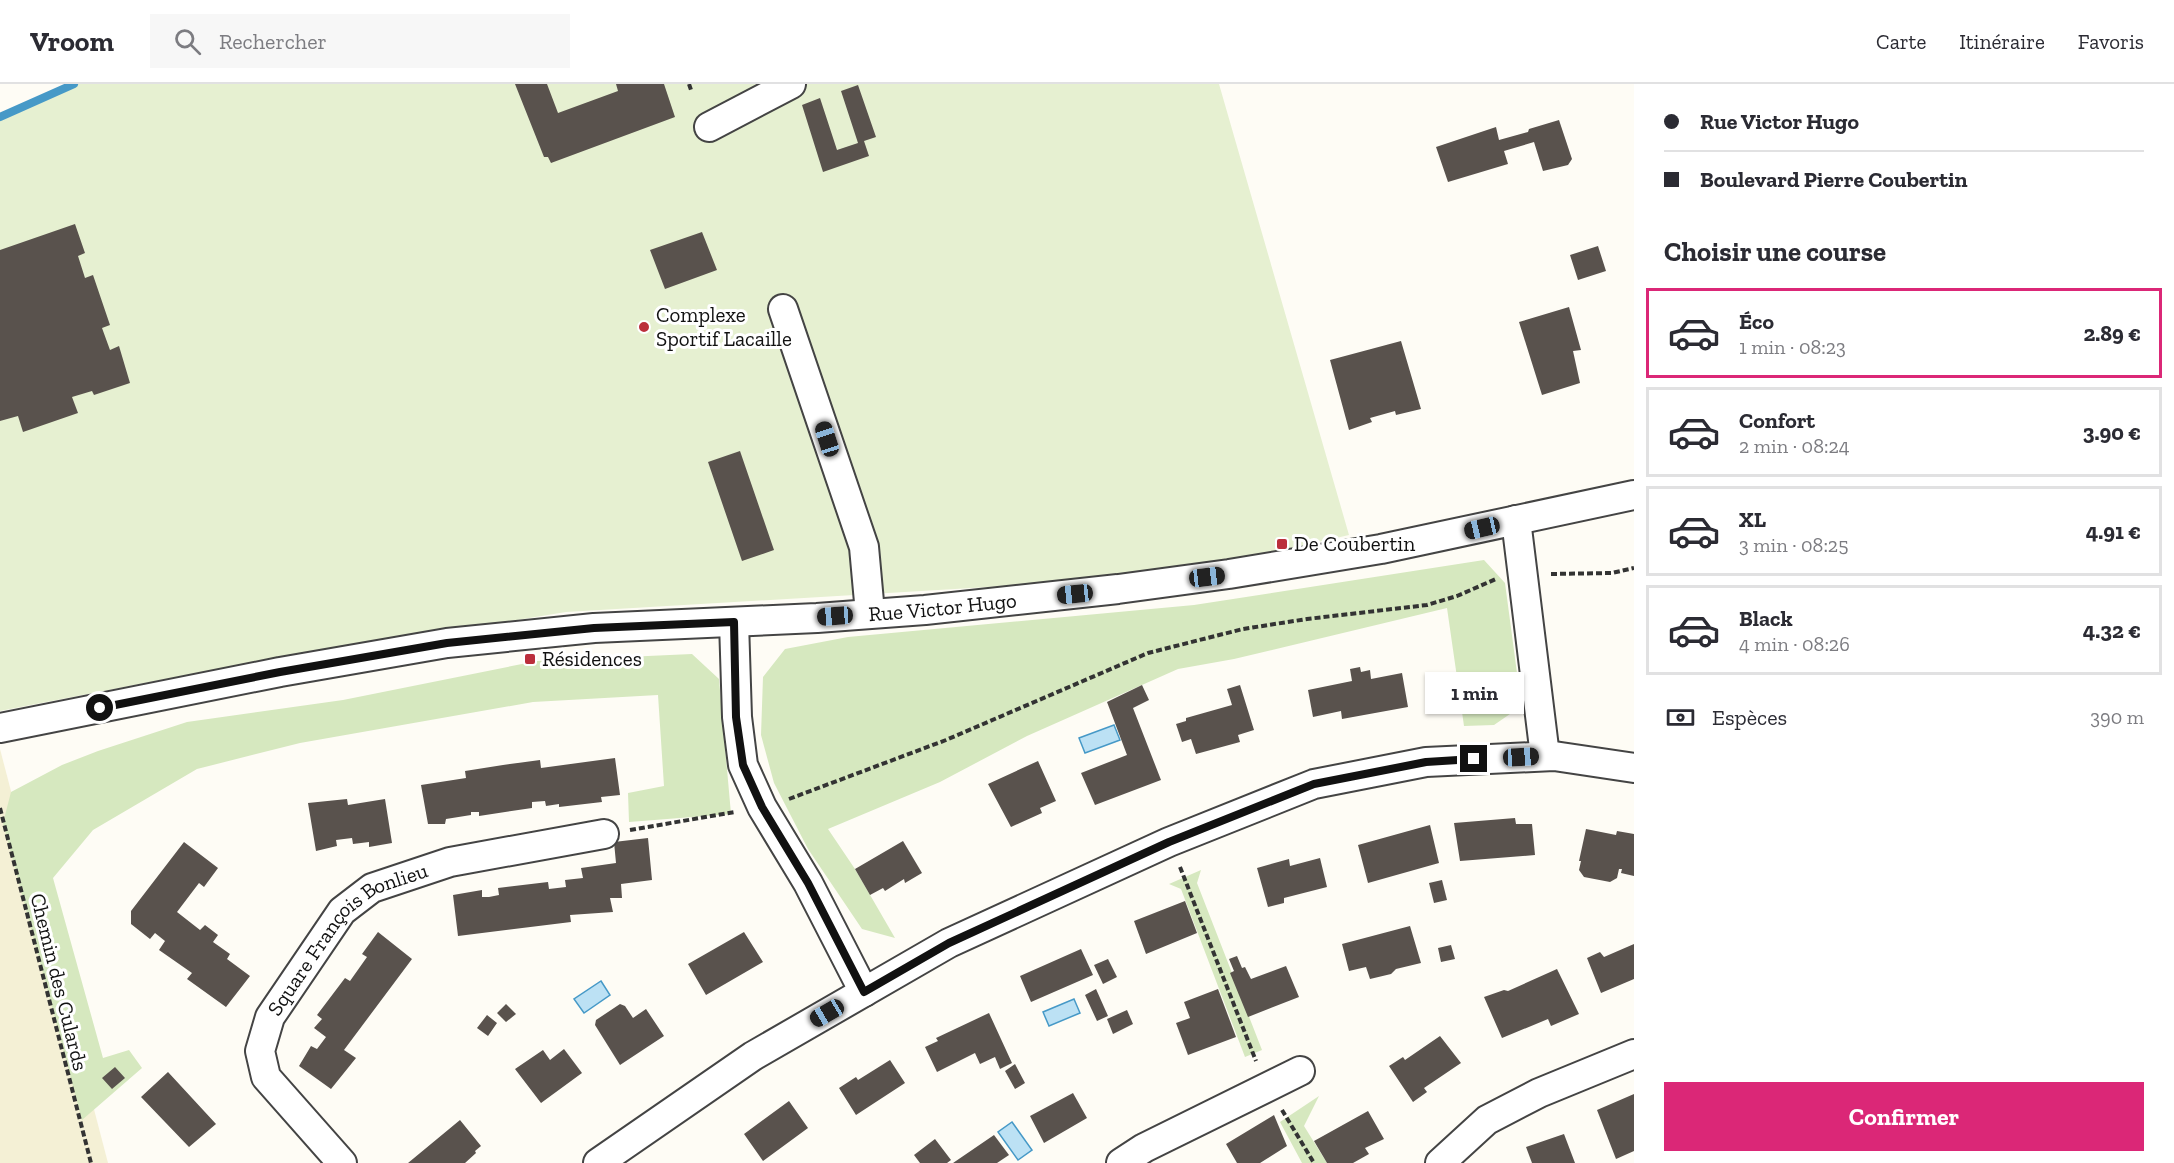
<!DOCTYPE html>
<html lang="fr">
<meta charset="utf-8">
<style>
:root{--surface:#fff;--page:#f7f7f7;--text:#2b2b33;--muted:#7c7c81;--line:#e1e1e2;--accent:#db2777}
body{margin:0;font-family:"Zilla Slab",serif;background:var(--page);color:var(--text);height:100vh;display:flex;flex-direction:column;font-size:22px;white-space:nowrap}
*{box-sizing:border-box;margin:0}
p{font-size:20px;color:var(--muted)}
.icon{flex:none;width:33px;height:33px;fill:none;stroke:currentColor;stroke-width:2;stroke-linecap:round;stroke-linejoin:round}
.map{position:relative;flex:1;overflow:hidden}
.panel{display:flex;flex-direction:column;background:var(--surface);width:540px}
.panel>*{flex:none}
.hud{display:grid;align-content:center;height:132px;padding:0 30px;background:var(--surface)}
.end{position:absolute;width:27px;height:27px;margin:-14px;border:8px solid #111;background:#fff;box-shadow:0 0 0 3px #fff}
.from{border-radius:50%}
.bubble{position:absolute;height:42px;border-radius:0px;background:var(--surface);box-shadow:0 2px 4px #0004;font-size:20px;font-weight:700;line-height:42px;text-align:center}
.car{position:absolute;width:18px;height:36px;margin:-18px -9px;border-radius:8px;box-shadow:0 0 4px 2px #0007;background:linear-gradient(#222 24%,#8ab4d8 0 40%,#222 0 76%,#8ab4d8 0 86%,#222 0)}
.hud b{display:flex;align-items:center;gap:21px;height:57px;font-size:22px}
.hud b+b{border-top:2px solid var(--line)}
.hud i{width:15px;height:15px;background:var(--text)}
ul{padding:0;list-style:none}
li{display:flex;align-items:center;gap:18px;height:90px;margin:0 12px 9px;padding:0 18px;border:3px solid var(--line);border-radius:0px}
li div{flex:1}
li b{display:block;font-size:22px}
li em{font-style:normal;font-weight:700}
li.current{border-color:var(--accent)}
li>.icon{width:54px;height:54px;stroke-width:1.5}
h2{padding:0 30px;font-size:27px;line-height:72px}
.pay{display:flex;align-items:center;gap:15px;height:66px;padding:0 30px;font-size:22px}
.pay p{margin-inline-start:auto}
.button{display:flex;gap:12px;margin-top:auto;padding:12px 30px}
.button a{flex:1;height:69px;border-radius:0px;background:var(--accent);color:#fff;font-size:24px;font-weight:700;line-height:69px;text-align:center}
header{display:flex;align-items:center;gap:36px;box-sizing:border-box;height:84px;padding:0 30px;background:var(--surface);border-bottom:2px solid var(--line)}
header strong{font-size:28px}
nav{display:flex;gap:33px;margin-inline-start:auto;font-size:21px}
.search{width:420px;height:54px;background:var(--page);display:flex;align-items:center;gap:15px;box-sizing:border-box;padding:0 21px;border-radius:0px;color:var(--muted);font-size:22px}
main{display:flex;flex:1;min-height:0}
.map>svg:first-child{display:block}
.farmland{fill:#f4f0d5}
.green{fill:#d6e8bf}
.pitch{fill:#e6f0d1}
.water{fill:#bce1f4;stroke:#4699c7;stroke-width:1.5}
.lines{fill:none;stroke-linecap:round;stroke-linejoin:round}
.stream{stroke:#4699c7;stroke-width:8}
.building{fill:#59524d}
.minor-casing{stroke:#444;stroke-width:32}
.path{stroke:#333;stroke-width:4;stroke-dasharray:6 3;stroke-linecap:butt}
.minor{stroke:#fff;stroke-width:28}
.route{stroke:#111;stroke-width:8}
.poi-dot{fill:#bb2e3b;stroke:#fff;stroke-width:2}
.labels{text-anchor:middle;stroke-width:6;stroke-linejoin:round;paint-order:stroke}
.poi-label{font-size:21px;fill:#111;stroke:#fff;text-anchor:start}
.street-label{font-size:21px;fill:#111;stroke:#fff}
</style>
<header>
<strong>Vroom</strong>
<div class="search"><svg class="icon" aria-label="search" viewBox="0 0 24 24"><circle cx="10" cy="10" r="6"/><path d="M15 15l6 6"/></svg>Rechercher</div>
<nav><a>Carte</a><a>Itinéraire</a><a>Favoris</a></nav>
</header>
<main>
<div class="map">
<svg width="1634" height="1079" viewBox="0 0 1634 1079">
<rect width="100%" height="100%" fill="#fefcf5"/>
<path class="farmland" d="M0 665 108 1079H0Z"/>
<path class="green" d="M1484 476 1505 499 1519 604 1510 630 1494 641 1464 642 1447 524 1234 575 1178 585 1027 652 940 698 828 745 855 785 895 854 862 845 808 765 774 699 761 651 763 593 785 565 848 553 1194 521Z
M692 570 719 595 731 730 629 738 628 709 664 702 658 611 533 618 300 659 197 685 93 746 53 794 103 974 129 966 142 984 82 1036 3 739 11 708 62 681 98 667 187 638 343 616 537 577Z
M1201 786 1197 799 1262 966 1245 973 1181 805 1169 800Z
M1319 1012 1304 1042 1327 1079H1302L1280 1038Z"/>
<path class="pitch" d="M77 0H1219L1349 451 1279 467 1072 498 566 528 212 586 0 627V34Z"/>
<path class="water" d="M1114 641 1120 656 1085 669 1079 654Z
M601 897 610 911 584 929 574 915Z
M1074 915 1080 929 1049 942 1043 928Z
M1012 1038 1032 1066 1018 1076 998 1048Z"/>
<g class="lines">
<path class="stream" d="M0 33 74 0"/>
</g>
<path class="building" d="M515 0H547L558 29 618 7 616 0H664L675 33 551 79 548 73H544Z
M858 1 876 53 864 57 869 72 823 88 802 21 820 14 837 66 858 59 841 7Z
M1559 36 1572 75 1568 81 1543 87 1534 58 1504 67 1508 80 1448 98 1436 63 1496 43 1499 56 1528 48 1529 45Z
M75 140 85 169 78 172 85 194 93 191 110 241 102 244 110 266 119 262 130 299 94 311 92 307 72 313 78 329 23 348 18 332 0 337V166Z
M702 148 717 186 665 205 650 166Z
M1598 162 1606 187 1578 196 1570 171Z
M1569 223 1581 266 1573 267 1580 299 1542 311 1519 238Z
M1401 257 1421 325 1396 331 1395 327 1370 334 1372 338 1349 346 1330 276Z
M740 367 774 466 742 477 708 378Z
M1360 583 1361 588 1370 586 1371 595 1402 589 1408 623 1342 635 1341 627 1313 633 1308 606 1352 597 1350 585Z
M1142 601 1149 616 1133 624 1161 696 1095 721 1081 689 1127 671 1107 618Z
M1240 601 1254 646 1238 651 1240 658 1196 670 1191 655 1182 658 1176 640 1186 637V634L1232 621 1227 605Z
M615 674 620 711 601 713 602 718 559 723V720L546 722 545 717 532 718V724L479 732V728H471V731L446 735 445 740H428L421 701 466 694 465 687 503 681 540 676 541 684Z
M1038 677 1056 717 1040 724 1042 729 1011 743 988 700Z
M347 715 348 721 385 715 392 759 369 763V758L353 760 352 754 336 756 337 762 316 767 308 719Z
M1515 734 1516 740H1532L1535 771 1460 777 1454 739Z
M1430 741 1439 779 1368 799 1358 761Z
M1586 745 1616 751 1617 747 1634 750V792L1621 789 1622 785H1619L1617 794 1610 798 1584 793 1579 786 1581 777H1579Z
M648 754 652 796 621 800 622 814H610L613 828 570 831 571 838 458 852 453 811 482 806V813H489L499 811 498 804 548 798 549 805 566 803 565 796 583 794 581 784 616 779 614 758Z
M903 757 922 789 905 799 904 795 885 807 883 804 870 811 855 785Z
M184 758 218 784 204 803 199 799 177 828 200 846 205 841 218 851 213 858 230 870 227 875 250 892 226 923 187 895 192 889 159 866 165 857 155 849 150 855 131 840V827Z
M1320 774 1327 803 1284 814V819L1268 823 1257 784 1289 775 1290 782Z
M1442 796 1447 816 1434 819 1429 799Z
M1185 817 1197 849 1146 870 1134 837Z
M1410 842 1421 879 1396 885 1391 890 1370 895 1366 883 1349 887 1342 860Z
M378 848 412 875 344 966 356 974 331 1005 299 982 311 962 317 965 326 953 314 944 322 935 317 931 345 894 350 897 367 873 362 870Z
M744 848 763 878 706 911 688 880Z
M1634 860V895L1601 909 1587 874 1600 868 1604 873Z
M1451 861 1455 875 1441 878 1438 864Z
M1081 865 1093 891 1031 918 1020 892Z
M1237 872 1242 884 1245 883 1251 895 1286 882 1299 913 1248 933 1230 889 1234 887 1229 875Z
M1108 875 1117 893 1103 900 1094 881Z
M1557 885 1579 930 1551 942 1548 935 1502 954 1484 913 1504 906 1508 907Z
M1096 905 1108 932 1097 937 1085 911Z
M1218 905 1236 953 1188 971 1176 939 1190 934 1184 918Z
M506 920 516 930 506 938 497 929Z
M620 920 625 922 633 934 646 925 664 952 620 981 595 941 596 936Z
M1127 926 1133 940 1113 950 1107 935Z
M989 929 1012 979 1000 985 995 973 980 980 975 969 937 988 925 963 938 957 936 954Z
M487 931 497 939 488 952 477 944Z
M1440 952 1461 979 1424 1004 1427 1008 1413 1018 1389 982 1403 973 1405 976Z
M564 965 582 989 541 1019 515 985 543 966 550 976Z
M890 976 905 999 856 1031 839 1004 856 993 858 996Z
M1015 980 1025 999 1015 1005 1005 987Z
M115 983 125 994 112 1005 102 994Z
M168 988 216 1040 189 1063 141 1013Z
M1073 1009 1087 1034 1044 1059 1030 1032Z
M1634 1010V1067L1616 1075 1597 1026Z
M789 1017 808 1044 763 1077 744 1050Z
M1368 1027 1384 1055 1365 1064 1369 1070 1353 1079H1327L1314 1057Z
M1274 1031 1287 1062 1260 1079H1237L1226 1060Z
M460 1036 481 1062 475 1067 476 1069 465 1079H408Z
M1564 1050 1575 1079H1532L1526 1063Z
M994 1051 1009 1071 997 1079H953Z
M935 1055 951 1076 947 1079H920L914 1071Z"/>
<g class="lines">
<defs>
<g id="minor">
<path d="M709 43 791 0"/>
<path d="M783 225 864 463 870 529"/>
<path d="M1516 436 1545 672"/>
<path d="M734 538 737 633 743 681 762 723 808 799 864 908"/>
<path id="s1" d="M0 644 280 588 447 559 594 544 817 534 925 526 1118 505 1229 490 1381 465 1634 411"/>
<path id="s2" d="M342 1079 266 993 260 967 270 933 342 827 372 804 450 778 604 750"/>
<path d="M598 1079 753 972 949 859 1169 758 1314 700 1426 678 1554 672 1634 684"/>
<path d="M1121 1079 1144 1064 1300 987"/>
<path d="M1440 1079 1487 1036 1539 1009 1634 970"/>
</g>
</defs>
<use href="#minor" class="minor-casing"/>
<path class="path" d="M689 0 691 6
M1551 490 1612 489 1634 484
M789 715 946 656 1148 569 1243 545 1307 535 1427 521 1457 512 1496 495
M0 724 91 1079
M630 746 735 728
M1180 783 1256 977
M1282 1026 1314 1079"/>
<use href="#minor" class="minor"/>
</g>
<g class="lines">
<path class="route" d="M100 624 280 588 447 559 594 544 734 538 736 633 743 681 762 723 808 799 864 908 949 859 1169 758 1314 700 1426 678 1474 675"/>
</g>
<g class="poi-dot">
<circle cx="644" cy="243" r="6"/>
<rect x="1276" y="454" width="12" height="12" rx="3"/>
<rect x="524" y="569" width="12" height="12" rx="3"/>
</g>
<g class="labels">
<g class="poi-label">
<text x="656" y="238">Complexe<tspan x="656" dy="24">Sportif Lacaille</tspan></text>
<text x="1294" y="467">De Coubertin</text>
<text x="542" y="582">Résidences</text>
</g>
<g class="street-label">
<text dy="7" stroke="none"><textPath href="#s1" startOffset="952">Rue Victor Hugo</textPath></text>
<text dy="7" stroke="none"><textPath href="#s2" startOffset="291">Square François Bonlieu</textPath></text>
<text transform="translate(59 898) rotate(76)" y="7">Chemin des Culards</text>
</g>
</g>
</svg>
<i class="end from" style="left:100px;top:624px"></i>
<i class="end" style="left:1474px;top:675px"></i>
<div class="bubble" style="left:1425px;top:588px;width:99px">1 min</div>
<i class="car" style="left:827px;top:355px;rotate:342deg"></i>
<i class="car" style="left:1482px;top:444px;rotate:257deg"></i>
<i class="car" style="left:1207px;top:493px;rotate:83deg"></i>
<i class="car" style="left:1075px;top:510px;rotate:264deg"></i>
<i class="car" style="left:835px;top:532px;rotate:266deg"></i>
<i class="car" style="left:1521px;top:673px;rotate:87deg"></i>
<i class="car" style="left:827px;top:929px;rotate:240deg"></i>
</div>
<section class="panel">
<div class="hud">
<b><i class="from"></i>Rue Victor Hugo</b>
<b><i></i>Boulevard Pierre Coubertin</b>
</div>
<h2>Choisir une course</h2>
<ul>
<li class="current"><svg class="icon" aria-label="car" viewBox="0 0 24 24"><path d="M5 17H2v-5l4-1 3-4h7l3 4 3 1v5h-3M9 17h6M6 11h13"/><circle cx="7" cy="17" r="2"/><circle cx="17" cy="17" r="2"/></svg><div><b>Éco</b><p>1 min · 08:23</p></div><em>2.89 €</em></li>
<li><svg class="icon" aria-label="car" viewBox="0 0 24 24"><path d="M5 17H2v-5l4-1 3-4h7l3 4 3 1v5h-3M9 17h6M6 11h13"/><circle cx="7" cy="17" r="2"/><circle cx="17" cy="17" r="2"/></svg><div><b>Confort</b><p>2 min · 08:24</p></div><em>3.90 €</em></li>
<li><svg class="icon" aria-label="car" viewBox="0 0 24 24"><path d="M5 17H2v-5l4-1 3-4h7l3 4 3 1v5h-3M9 17h6M6 11h13"/><circle cx="7" cy="17" r="2"/><circle cx="17" cy="17" r="2"/></svg><div><b>XL</b><p>3 min · 08:25</p></div><em>4.91 €</em></li>
<li><svg class="icon" aria-label="car" viewBox="0 0 24 24"><path d="M5 17H2v-5l4-1 3-4h7l3 4 3 1v5h-3M9 17h6M6 11h13"/><circle cx="7" cy="17" r="2"/><circle cx="17" cy="17" r="2"/></svg><div><b>Black</b><p>4 min · 08:26</p></div><em>4.32 €</em></li>
</ul>
<div class="pay"><svg class="icon" aria-label="cash" viewBox="0 0 24 24"><path d="M3 7h18v10H3z"/><circle cx="12" cy="12" r="2"/></svg>Espèces<p>390 m</p></div>
<div class="button"><a>Confirmer</a></div>
</section>
</main>
